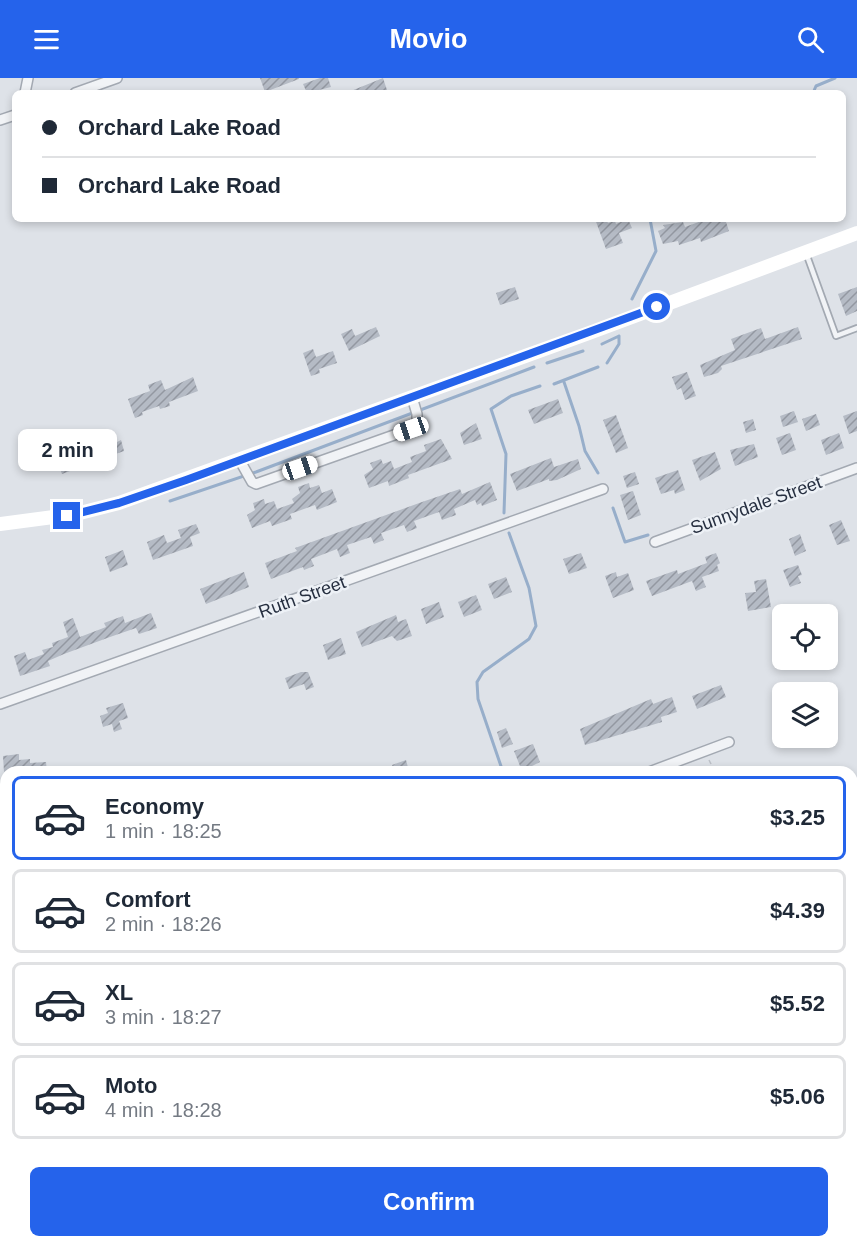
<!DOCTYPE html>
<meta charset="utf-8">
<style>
:root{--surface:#fff;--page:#f6f6f7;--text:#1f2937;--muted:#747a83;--line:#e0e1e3;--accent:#2563eb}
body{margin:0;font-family:Helvetica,sans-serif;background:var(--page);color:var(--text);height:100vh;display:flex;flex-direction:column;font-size:22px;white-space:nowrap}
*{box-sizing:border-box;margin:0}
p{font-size:20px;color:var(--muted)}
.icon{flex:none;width:33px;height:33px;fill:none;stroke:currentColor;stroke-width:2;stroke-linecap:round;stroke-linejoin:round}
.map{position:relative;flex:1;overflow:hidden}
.drawer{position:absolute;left:0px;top:688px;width:858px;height:482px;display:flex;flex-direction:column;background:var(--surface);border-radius:18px 18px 0 0;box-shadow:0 3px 9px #0003}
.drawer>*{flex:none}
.guide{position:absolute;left:12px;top:12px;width:834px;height:132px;border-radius:9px;box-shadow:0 3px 9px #0003;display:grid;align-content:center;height:132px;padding:0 30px;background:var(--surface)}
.tools{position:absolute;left:772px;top:526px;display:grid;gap:12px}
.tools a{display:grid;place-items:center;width:66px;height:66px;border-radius:9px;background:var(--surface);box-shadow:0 3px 9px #0003;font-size:30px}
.end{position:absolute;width:27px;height:27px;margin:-14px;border:8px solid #2563eb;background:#fff;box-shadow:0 0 0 3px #fff}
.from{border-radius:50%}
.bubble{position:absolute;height:42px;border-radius:9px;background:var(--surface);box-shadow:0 3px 9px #0003;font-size:20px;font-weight:700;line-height:42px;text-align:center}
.car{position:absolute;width:18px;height:36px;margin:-18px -9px;border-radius:8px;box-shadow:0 0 4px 2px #0007;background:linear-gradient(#fff 24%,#345 0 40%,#fff 0 76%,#345 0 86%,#fff 0)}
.guide b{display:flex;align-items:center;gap:21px;height:57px;font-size:22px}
.guide b+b{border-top:2px solid var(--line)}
.guide i{width:15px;height:15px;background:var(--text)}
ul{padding:10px 0 0;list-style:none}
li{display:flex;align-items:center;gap:18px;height:84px;margin:0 12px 9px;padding:0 18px;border:3px solid var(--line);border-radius:9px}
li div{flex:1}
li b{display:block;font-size:22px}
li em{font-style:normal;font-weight:700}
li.current{border-color:var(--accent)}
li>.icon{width:54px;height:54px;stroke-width:1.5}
.action{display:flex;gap:12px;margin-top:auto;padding:12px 30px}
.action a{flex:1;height:69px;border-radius:9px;background:var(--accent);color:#fff;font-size:24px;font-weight:700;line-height:69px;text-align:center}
header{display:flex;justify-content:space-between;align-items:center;height:78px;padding:0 30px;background:var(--accent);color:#fff;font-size:27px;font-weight:700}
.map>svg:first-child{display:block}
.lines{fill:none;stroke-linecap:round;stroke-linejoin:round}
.stream{stroke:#97aeca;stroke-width:3}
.building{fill:url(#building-hatch)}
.lane-casing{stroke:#a3a9b2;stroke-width:8}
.street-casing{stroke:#a3a9b2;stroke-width:12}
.path{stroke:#bcc0c7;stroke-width:1.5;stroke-dasharray:4.5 4.5;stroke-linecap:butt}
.lane{stroke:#f1f3f6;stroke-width:4.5}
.street{stroke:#f1f3f6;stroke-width:9}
.secondary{stroke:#fff;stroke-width:14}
.route{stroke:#2563eb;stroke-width:8}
.labels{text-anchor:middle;stroke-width:5;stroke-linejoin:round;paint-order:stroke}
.street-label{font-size:18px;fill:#262f40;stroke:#edf1f6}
</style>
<header><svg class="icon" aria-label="menu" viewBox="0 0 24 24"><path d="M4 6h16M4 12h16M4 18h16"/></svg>Movio<svg class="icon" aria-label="search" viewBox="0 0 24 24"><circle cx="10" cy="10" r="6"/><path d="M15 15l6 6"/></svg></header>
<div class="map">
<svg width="857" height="1169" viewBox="0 0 857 1169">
<defs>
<pattern id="building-hatch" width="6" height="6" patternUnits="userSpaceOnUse" patternTransform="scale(1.5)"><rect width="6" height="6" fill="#b5bbc5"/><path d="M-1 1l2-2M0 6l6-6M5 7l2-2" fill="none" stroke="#9398a1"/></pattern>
</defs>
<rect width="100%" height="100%" fill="#dee2e8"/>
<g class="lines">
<path class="stream" d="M813 15 816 8 835 0
M632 221 656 173 650 141
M602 266 619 258
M547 285 583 273
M607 285 619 266V258
M564 304 579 348 585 373 598 395
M554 306 598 289
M170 423 256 394 534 289
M613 430 625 464 648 457
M504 435 506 376 491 331 511 318 540 308
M503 694 478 621 477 604 483 594 529 561 536 548 529 510 509 455
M556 1164 557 1169"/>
</g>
<path class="building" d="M260 0H299V1L265 14Z
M320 0H328L331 9 307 15 303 6Z
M383 0 387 12 379 15H346Z
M595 141H606L608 145 615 143 616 146 628 141 632 150 619 155 623 165 606 171Z
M707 141H725L729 153 701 164 700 160 679 167 678 163 663 166 658 153 665 150 663 147 683 144 685 149Z
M515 209 519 221 500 227 496 215Z
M857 209V233L846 238 838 216Z
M376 249 380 258 349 273 341 256 352 251 355 258Z
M798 249 802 261 721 288 722 291 718 295 704 299 700 287 735 272 731 261 761 250 765 261Z
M313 271 316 279 333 273 337 285 319 291 320 295 311 298 303 275Z
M687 294 696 318 685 322 681 310 677 312 672 299Z
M193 299 198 313 169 324 170 328 160 331 159 328 142 334 143 337 135 340 128 321 150 313 148 307 161 302 165 312Z
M558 321 563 335 534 346 528 332Z
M794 333 798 344 783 349 780 338Z
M857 333V353L849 356 843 338Z
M816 336 820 347 806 353 802 341Z
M616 337 628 370 616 375 603 342Z
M753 341 756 352 746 355 743 344Z
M476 345 482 361 464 367 460 355Z
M790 355 796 372 782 377 776 360Z
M839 355 844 370 826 377 821 362Z
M116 361 117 364 121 362 124 373 110 378 106 377 102 366Z
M441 361 452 381 408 397 409 400 389 408 388 403 369 410 364 397 373 391 370 385 381 381 383 386 391 383 394 391 412 384 410 379 426 373 424 367Z
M49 366 53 376 36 382 32 372Z
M754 366 758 379 735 388 730 372Z
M715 374 721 391 700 403 692 382Z
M64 377 66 383 75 380 78 390 62 396 56 380Z
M551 380 554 389 578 381 581 391 557 402 549 403V401L517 413 510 396Z
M678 392 685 412 675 416 674 412 661 416 655 400Z
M635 394 639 406 627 410 623 398Z
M490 404 497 422 482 428 481 425 477 427 475 422 454 431 456 437 442 442 439 434 414 443 417 450 407 454 404 447 381 455 384 462 374 466 371 459 347 467 350 475 340 479 337 471 311 481 314 488 304 492 303 489 271 501 265 485 297 473 295 470 422 424 460 411 462 416Z
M309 405 310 410 319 407 322 415 332 411 337 424 317 432 315 427 290 436 292 441 272 448 270 443 252 450 247 437 255 432 253 425 264 421 265 426 274 423 277 431 294 425 292 421 300 415 298 409Z
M633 413 641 437 628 442 620 417Z
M841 442 850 463 837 467 829 447Z
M196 446 200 455 190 459 193 468 153 482 147 464 164 457 167 465 181 460 178 452Z
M800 456 806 473 795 478 789 461Z
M123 472 128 487 110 494 105 479Z
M581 475 587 490 569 496 563 481Z
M716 475 720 485 717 487 719 493 702 499 706 509 696 513 692 503 652 518 646 503 677 492 678 496 707 485 705 479Z
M798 487 802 497 798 498 801 505 790 509 783 492Z
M244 494 249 509 206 526 200 511Z
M616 494 617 499 628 495 634 512 613 520 605 498Z
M506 499 512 514 494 521 488 506Z
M766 501 771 529 748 533 745 515 756 514 754 503Z
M476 517 482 532 464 539 458 524Z
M439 524 444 539 426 546 421 531Z
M151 535 157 550 139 556 136 550 110 559 64 576 48 583 50 588 20 598 14 578 25 574 28 582 44 576 42 572 53 569 52 565 68 559 63 544 73 540 80 559 106 549 104 545 123 538 125 545Z
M396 537 398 544 406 541 412 558 397 563 392 558 362 569 356 554Z
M341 560 346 576 328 582 323 567Z
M301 594H308L314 609 306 612 304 606 289 611 285 600Z
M721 607 726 619 697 631 692 618Z
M672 619 677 634 661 639 662 644 585 667 580 651 651 621 653 626Z
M123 625 128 640 119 643 122 651 114 654 112 646 103 649 100 638 108 635 106 630Z
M506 650 513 666 502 670 497 654Z
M533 666 540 684 522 693 514 673Z
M19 676V682L30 681V685L46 684 47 694H4L3 678Z
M406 682 409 693 395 694 392 687Z"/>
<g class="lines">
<defs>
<path id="lane" d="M806 175 836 258 857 250"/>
<path id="street" d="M25 15 28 0
M75 15 117 0
M0 42 15 37
M239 381 252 404 256 406 411 351 417 349V336L412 319
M655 464 857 390
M0 626 603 411
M649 694 729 664
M0 718 6 717
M852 798 857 796
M0 922H6
M852 949 857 947
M852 1057 857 1071
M852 1103 857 1102
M630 1169 645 1164"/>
</defs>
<use href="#lane" class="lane-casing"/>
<use href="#street" class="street-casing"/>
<path class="path" d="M709 682 715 694
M122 1169 124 1164"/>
<use href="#lane" class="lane"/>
<use href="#street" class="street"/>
<path class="secondary" d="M0 446 76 436 119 425 589 255 857 155
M0 1105 3 1169"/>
</g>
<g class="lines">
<path class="route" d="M67 438 119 425 186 402 657 229"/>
</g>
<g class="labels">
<g class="street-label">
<text transform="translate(756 427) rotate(-20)" y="6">Sunnydale Street</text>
<text transform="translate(302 519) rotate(-20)" y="6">Ruth Street</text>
</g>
</g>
</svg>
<div class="tools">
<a><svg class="icon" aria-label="locate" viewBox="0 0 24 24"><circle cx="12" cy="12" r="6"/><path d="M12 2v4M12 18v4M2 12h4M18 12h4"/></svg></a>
<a><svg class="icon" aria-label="layers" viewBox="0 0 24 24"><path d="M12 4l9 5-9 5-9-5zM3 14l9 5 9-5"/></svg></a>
</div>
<i class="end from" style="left:657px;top:229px"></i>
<i class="end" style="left:67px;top:438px"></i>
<div class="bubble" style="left:18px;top:351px;width:99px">2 min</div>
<i class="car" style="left:411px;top:351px;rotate:251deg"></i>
<i class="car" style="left:300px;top:390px;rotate:71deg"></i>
<div class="guide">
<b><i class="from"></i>Orchard Lake Road</b>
<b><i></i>Orchard Lake Road</b>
</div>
<section class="drawer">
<ul>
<li class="current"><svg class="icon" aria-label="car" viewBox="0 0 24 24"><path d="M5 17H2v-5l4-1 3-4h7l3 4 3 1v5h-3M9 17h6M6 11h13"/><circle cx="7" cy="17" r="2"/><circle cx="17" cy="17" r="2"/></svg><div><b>Economy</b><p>1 min · 18:25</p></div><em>$3.25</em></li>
<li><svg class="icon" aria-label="car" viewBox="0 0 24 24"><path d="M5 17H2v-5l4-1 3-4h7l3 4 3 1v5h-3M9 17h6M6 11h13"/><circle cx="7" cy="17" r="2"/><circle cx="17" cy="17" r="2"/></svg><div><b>Comfort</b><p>2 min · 18:26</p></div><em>$4.39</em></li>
<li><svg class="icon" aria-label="car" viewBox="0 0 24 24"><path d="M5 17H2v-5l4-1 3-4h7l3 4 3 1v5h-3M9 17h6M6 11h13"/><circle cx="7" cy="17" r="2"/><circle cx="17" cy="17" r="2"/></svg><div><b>XL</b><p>3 min · 18:27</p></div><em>$5.52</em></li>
<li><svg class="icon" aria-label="car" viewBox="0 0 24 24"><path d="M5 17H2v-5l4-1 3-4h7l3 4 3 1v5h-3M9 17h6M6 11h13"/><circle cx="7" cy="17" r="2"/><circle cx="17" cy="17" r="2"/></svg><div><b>Moto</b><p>4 min · 18:28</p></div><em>$5.06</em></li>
</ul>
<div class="action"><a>Confirm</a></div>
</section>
</div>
